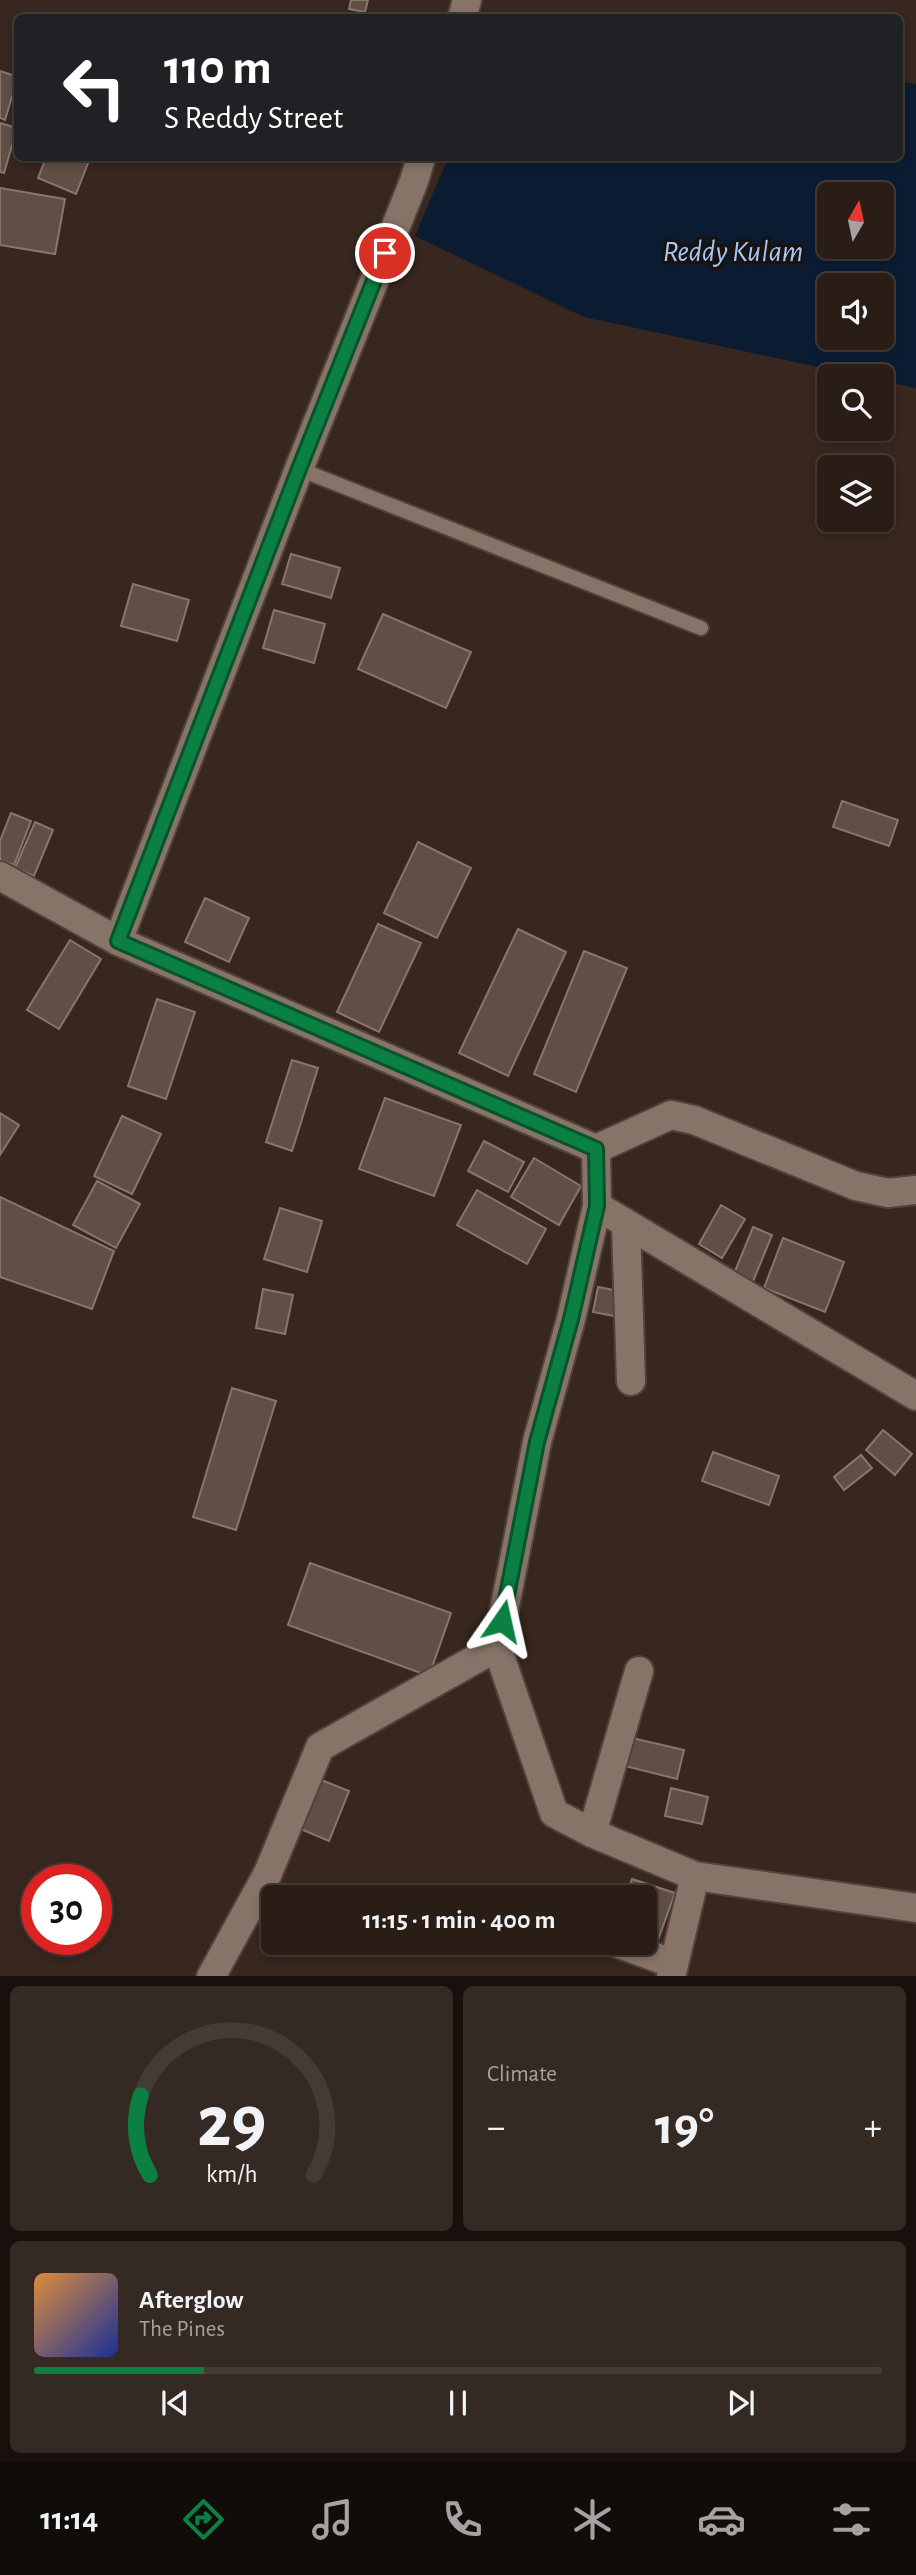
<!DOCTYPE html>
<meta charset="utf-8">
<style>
:root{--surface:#291d16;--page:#352a23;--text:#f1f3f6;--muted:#a5a2a1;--line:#453b35;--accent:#0b8043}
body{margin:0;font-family:"Alegreya Sans",sans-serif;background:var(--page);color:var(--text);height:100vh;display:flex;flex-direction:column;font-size:26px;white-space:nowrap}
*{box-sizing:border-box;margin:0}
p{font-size:23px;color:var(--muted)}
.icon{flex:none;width:38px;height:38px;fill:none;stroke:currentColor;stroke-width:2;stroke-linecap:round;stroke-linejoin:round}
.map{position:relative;height:1976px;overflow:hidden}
.side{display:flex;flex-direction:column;gap:10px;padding:10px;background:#17100c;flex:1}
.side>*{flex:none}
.guide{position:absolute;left:14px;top:14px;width:889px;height:147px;border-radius:10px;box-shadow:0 4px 10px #0003,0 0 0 2px var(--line);background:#202124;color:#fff;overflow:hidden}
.needle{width:46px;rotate:9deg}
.tools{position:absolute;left:817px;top:182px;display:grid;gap:14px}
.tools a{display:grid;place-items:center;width:77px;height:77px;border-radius:10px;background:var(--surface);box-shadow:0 4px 10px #0003,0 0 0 2px var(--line);font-size:35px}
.speed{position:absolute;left:21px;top:1864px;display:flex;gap:14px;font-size:35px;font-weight:700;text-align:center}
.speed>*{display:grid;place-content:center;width:91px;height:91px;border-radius:50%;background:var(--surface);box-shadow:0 4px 10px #0003,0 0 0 2px var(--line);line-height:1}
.speed .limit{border:10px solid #d22;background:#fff;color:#111}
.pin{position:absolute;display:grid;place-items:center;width:60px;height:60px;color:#fff;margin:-30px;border:4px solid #fff;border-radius:50%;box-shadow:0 2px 7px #0007}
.me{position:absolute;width:77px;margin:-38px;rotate:11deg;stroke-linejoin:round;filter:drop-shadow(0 0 5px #0008)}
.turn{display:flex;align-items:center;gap:24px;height:147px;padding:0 35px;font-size:32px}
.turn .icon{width:91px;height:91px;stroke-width:2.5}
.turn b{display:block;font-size:49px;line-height:60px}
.big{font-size:52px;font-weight:700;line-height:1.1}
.side .tile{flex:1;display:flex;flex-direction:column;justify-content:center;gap:10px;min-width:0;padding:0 24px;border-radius:10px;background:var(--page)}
.side .dial{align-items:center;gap:0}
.dial svg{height:182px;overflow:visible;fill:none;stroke:var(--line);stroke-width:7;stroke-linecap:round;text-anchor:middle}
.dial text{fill:var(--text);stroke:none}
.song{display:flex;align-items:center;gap:21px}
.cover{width:84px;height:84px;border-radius:10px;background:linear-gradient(135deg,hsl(30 70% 55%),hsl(230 70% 35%))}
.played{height:7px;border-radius:4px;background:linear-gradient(90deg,var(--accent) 20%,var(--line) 20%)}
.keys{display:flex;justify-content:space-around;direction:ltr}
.heat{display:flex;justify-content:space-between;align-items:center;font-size:38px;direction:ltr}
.side .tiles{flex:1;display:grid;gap:10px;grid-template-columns:1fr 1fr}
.tile:last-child{grid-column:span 2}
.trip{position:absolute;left:261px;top:1885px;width:396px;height:70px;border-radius:10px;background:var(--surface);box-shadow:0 4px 10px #0003,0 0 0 2px var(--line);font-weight:700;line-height:70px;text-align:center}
.tab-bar{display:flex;height:112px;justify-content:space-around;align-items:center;background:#100c09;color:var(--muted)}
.tab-bar .icon{width:49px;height:49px}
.tab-bar .on{color:var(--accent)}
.tab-bar b{font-size:32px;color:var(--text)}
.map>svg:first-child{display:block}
</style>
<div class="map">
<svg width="916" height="1977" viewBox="0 0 916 1977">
<rect width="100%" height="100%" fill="#37271e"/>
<path fill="#0b1c32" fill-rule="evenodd" d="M900,82L916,84V388L882,381V376H860L584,317L415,236L448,158H900ZM830,194H882V247H830ZM830,285H882V338H830Z"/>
<g fill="#614f45" stroke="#89756b" stroke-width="2">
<path d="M351,0H368L365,12L349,9Z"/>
<path d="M0,71L18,77L5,120L0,118Z"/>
<path d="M0,123L17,128L4,173L0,172Z"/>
<path d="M46,158H90L76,194L38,178Z"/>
<path d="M0,188L65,199L55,254L0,245Z"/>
<path d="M291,554L340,568L331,598L282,584Z"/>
<path d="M133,584L189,600L177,641L121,626Z"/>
<path d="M274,610L325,624L314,663L263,648Z"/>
<path d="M383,614L471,652L446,708L358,669Z"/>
<path d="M842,801L898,820L889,846L833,827Z"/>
<path d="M11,813L31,821L14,865L0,860V841Z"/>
<path d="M35,822L53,830L34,876L15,868Z"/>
<path d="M418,842L471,868L437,938L384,913Z"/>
<path d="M205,898L249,918L229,962L185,942Z"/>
<path d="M378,924L421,943L379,1032L337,1012Z"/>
<path d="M518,929L566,952L508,1076L459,1053Z"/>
<path d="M70,940L101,959L59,1029L27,1010Z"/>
<path d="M584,951L627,968L576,1092L534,1074Z"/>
<path d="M157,999L195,1012L166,1099L128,1086Z"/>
<path d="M292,1060L318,1068L292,1151L266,1142Z"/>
<path d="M385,1098L461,1125L434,1196L359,1169Z"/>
<path d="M0,1113L19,1125L0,1155Z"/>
<path d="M122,1116L161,1134L132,1194L94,1176Z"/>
<path d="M484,1141L524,1162L508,1192L468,1171Z"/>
<path d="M534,1158L581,1186L559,1225L511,1197Z"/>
<path d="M97,1181L140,1204L116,1248L73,1225Z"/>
<path d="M477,1190L546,1229L527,1264L457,1225Z"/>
<path d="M0,1197L114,1251L92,1309L0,1277Z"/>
<path d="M721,1205L745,1219L722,1258L699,1244Z"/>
<path d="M280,1208L322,1221L307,1272L264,1259Z"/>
<path d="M753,1227L772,1235L752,1284L733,1276Z"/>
<path d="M783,1238L844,1262L825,1312L764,1288Z"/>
<path d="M598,1287L624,1292L619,1317L593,1312Z"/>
<path d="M263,1289L293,1295L285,1334L256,1328Z"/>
<path d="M232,1388L276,1401L236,1530L193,1517Z"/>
<path d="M883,1430L912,1454L895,1475L866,1450Z"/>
<path d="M713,1452L779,1476L769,1505L702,1481Z"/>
<path d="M861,1455L872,1468L844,1490L834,1477Z"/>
<path d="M310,1563L451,1613L429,1676L288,1625Z"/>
<path d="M632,1738L684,1750L677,1779L625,1766Z"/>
<path d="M319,1779L349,1791L329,1841L298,1828Z"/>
<path d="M671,1788L708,1797L702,1824L665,1816Z"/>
<path d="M632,1879L675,1893L658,1940L644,1935V1897H626Z"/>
</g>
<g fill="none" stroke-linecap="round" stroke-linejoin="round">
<g stroke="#51433b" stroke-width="18">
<path id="service" d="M299,469L701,628"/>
</g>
<g stroke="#51433b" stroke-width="32">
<g id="minor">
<path d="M462,18L467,0"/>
<path d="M0,876L118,941L596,1149"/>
<path d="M118,941L299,469L414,181L421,158"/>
<path d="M596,1149L597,1206L571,1319L537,1442L497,1647L554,1813L592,1833L695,1876L916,1908"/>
<path d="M596,1149L671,1115L694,1120L856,1186L888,1193L916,1190"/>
<path d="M597,1206L916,1396"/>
<path d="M626,1225L631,1381"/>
<path d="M592,1833L639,1671"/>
<path d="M614,1942L674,1964"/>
<path d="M211,1977L268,1873L320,1747L497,1647"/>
<path d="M671,1977L695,1876"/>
</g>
</g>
<use href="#service" stroke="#877368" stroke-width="14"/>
<use href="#minor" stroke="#877368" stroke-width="28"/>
</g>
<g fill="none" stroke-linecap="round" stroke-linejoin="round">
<g stroke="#07532c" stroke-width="18">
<path id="route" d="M385,253L299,469L118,941L596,1149L597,1206L571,1319L537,1442L502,1621"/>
</g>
<use href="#route" stroke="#0b8043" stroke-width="12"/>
</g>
<g text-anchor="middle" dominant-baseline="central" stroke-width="7" stroke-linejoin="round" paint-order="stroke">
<g font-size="30" font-style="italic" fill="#a4c8f8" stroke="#19120e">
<text x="733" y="252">Reddy Kulam</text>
</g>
</g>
</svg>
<div class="tools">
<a><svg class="needle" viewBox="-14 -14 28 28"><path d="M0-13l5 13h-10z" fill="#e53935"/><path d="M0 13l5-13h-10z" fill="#a5a2a1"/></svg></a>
<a><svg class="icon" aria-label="sound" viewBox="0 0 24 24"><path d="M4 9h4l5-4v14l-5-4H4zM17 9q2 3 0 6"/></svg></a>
<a><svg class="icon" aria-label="search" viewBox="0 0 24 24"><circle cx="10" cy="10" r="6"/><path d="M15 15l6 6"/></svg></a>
<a><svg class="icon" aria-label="layers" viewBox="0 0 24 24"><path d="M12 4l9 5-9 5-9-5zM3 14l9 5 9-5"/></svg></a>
</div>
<div class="speed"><div class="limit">30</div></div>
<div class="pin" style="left:385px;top:253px;background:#d93025"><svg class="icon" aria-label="arrive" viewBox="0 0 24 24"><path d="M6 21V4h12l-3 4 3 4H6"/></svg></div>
<svg class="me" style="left:502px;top:1621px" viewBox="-20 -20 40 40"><path d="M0-17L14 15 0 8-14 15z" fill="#0b8043" stroke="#fff" stroke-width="4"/></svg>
<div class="trip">11:15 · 1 min · 400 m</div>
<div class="guide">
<div class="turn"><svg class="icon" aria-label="left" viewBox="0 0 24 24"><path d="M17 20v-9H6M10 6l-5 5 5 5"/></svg><div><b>110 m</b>S Reddy Street</div></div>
</div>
</div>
<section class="side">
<div class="tiles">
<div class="tile dial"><svg viewBox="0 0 100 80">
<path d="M14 69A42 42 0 1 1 86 69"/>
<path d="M14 69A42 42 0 0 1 10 34" stroke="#0b8043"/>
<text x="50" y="56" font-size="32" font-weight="700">29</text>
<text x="50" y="72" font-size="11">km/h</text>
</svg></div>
<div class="tile"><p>Climate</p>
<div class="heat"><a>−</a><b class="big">19°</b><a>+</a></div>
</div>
<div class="tile">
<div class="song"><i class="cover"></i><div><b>Afterglow</b><p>The Pines</p></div></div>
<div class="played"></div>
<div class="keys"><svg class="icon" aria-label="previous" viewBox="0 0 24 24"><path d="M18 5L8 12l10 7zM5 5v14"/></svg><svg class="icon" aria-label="pause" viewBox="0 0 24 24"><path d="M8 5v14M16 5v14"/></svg><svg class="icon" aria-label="next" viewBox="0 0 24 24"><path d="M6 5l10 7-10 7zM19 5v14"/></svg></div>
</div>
</div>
</section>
<nav class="tab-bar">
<b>11:14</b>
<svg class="icon on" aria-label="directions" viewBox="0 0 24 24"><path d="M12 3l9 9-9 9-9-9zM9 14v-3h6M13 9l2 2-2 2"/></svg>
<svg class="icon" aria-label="music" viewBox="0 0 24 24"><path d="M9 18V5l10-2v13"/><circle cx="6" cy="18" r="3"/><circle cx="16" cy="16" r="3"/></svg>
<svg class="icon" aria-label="phone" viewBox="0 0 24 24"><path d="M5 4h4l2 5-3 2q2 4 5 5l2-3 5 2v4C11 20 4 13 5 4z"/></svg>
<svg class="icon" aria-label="climate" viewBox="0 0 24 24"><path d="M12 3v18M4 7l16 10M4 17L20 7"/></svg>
<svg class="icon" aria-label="car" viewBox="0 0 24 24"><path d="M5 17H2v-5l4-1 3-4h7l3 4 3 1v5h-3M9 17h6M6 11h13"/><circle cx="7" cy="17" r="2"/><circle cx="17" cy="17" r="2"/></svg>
<svg class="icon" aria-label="filters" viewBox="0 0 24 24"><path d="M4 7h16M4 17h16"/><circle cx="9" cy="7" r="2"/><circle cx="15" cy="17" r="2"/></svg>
</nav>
